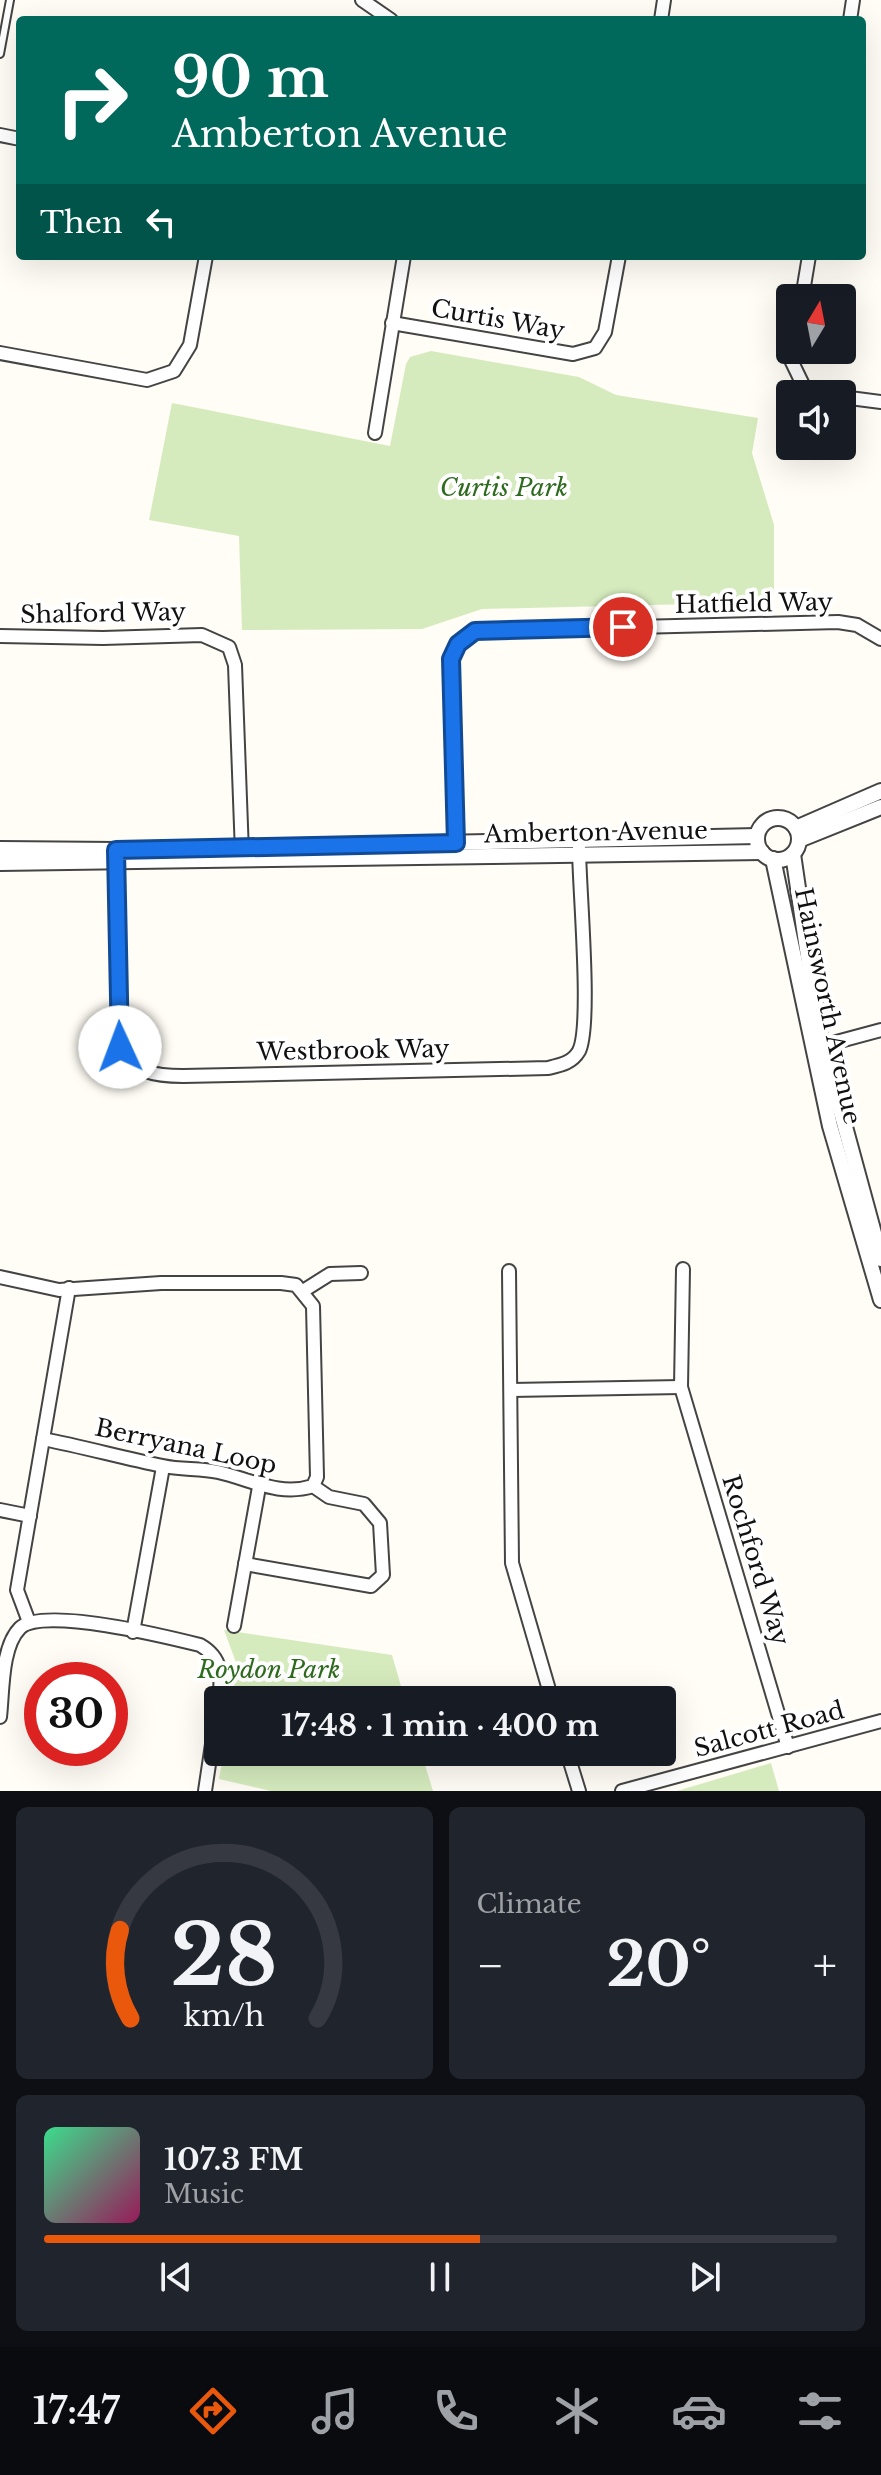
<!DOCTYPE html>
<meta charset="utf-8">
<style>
:root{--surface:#171b24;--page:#20242c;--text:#f1f3f6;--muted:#9ea1a6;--line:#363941;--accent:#ea580c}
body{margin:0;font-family:"Libre Baskerville",serif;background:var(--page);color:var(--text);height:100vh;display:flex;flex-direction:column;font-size:30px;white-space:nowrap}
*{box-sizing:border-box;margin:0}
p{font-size:26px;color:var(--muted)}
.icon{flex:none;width:44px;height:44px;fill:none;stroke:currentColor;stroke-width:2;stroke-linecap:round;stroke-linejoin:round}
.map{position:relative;height:1791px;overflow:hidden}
.details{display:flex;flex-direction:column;gap:16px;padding:16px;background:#0d0f14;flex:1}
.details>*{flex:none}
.banner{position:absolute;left:16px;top:16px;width:850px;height:244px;border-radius:8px;box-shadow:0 8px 32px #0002;background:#00695c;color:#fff;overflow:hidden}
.needle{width:52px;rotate:10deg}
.fabs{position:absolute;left:776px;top:284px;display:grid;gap:16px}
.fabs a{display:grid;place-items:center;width:80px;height:80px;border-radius:8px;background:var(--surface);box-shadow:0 8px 32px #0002;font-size:40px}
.speed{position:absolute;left:24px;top:1662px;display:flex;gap:16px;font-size:40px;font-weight:700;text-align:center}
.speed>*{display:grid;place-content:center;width:104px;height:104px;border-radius:50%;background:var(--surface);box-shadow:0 8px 32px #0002;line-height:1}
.speed .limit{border:12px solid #d22;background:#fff;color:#111}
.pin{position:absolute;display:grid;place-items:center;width:68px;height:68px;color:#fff;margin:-34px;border:4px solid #fff;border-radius:50%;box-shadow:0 2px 8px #0007}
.me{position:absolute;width:88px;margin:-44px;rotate:358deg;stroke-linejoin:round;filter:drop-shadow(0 0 6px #0008)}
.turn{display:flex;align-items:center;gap:28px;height:168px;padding:0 24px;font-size:36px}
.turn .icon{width:104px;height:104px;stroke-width:2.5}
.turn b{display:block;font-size:56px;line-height:68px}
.then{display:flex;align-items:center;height:76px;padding:0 24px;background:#0003;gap:16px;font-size:30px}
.big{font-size:60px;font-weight:700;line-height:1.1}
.details .tile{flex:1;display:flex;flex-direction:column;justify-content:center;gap:12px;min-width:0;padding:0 28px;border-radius:12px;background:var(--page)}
.details .dial{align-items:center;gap:0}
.dial svg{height:208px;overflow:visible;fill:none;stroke:var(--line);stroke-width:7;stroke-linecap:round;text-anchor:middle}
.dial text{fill:var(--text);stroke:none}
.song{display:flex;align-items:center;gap:24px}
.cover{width:96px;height:96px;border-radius:12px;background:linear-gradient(135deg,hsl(150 70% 55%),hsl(330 70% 35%))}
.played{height:8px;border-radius:4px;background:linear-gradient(90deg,var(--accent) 55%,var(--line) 55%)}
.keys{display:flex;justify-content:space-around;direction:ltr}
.heat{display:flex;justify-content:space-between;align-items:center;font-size:44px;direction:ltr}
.details .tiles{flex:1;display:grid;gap:16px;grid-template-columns:1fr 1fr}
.tile:last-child{grid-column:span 2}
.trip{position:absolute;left:204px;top:1686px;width:472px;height:80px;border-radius:8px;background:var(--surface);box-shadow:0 8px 32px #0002;font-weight:700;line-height:80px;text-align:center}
.tabs{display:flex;height:128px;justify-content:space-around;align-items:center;background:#090b0e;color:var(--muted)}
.tabs .icon{width:56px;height:56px}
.tabs .on{color:var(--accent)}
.tabs b{font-size:36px;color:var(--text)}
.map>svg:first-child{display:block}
</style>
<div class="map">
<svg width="881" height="1791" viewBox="0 0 881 1791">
<rect width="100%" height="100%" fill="#fffdf5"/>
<g fill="#d5ebbd">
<path d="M431,351L579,377L616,395L758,418L752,453L774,525V602L482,609L422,629L242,630L239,536L149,520L172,403L390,446L406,364L410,357Z"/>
<path d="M224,1630L392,1655L405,1700H232L237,1665Z"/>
<path d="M224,1752H421L433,1791H271L219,1779Z"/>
<path d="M771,1763L779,1791H677Z"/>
</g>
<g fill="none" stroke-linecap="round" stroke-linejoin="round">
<g stroke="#444" stroke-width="10">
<path id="service" d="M0,54L10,0"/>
</g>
<g stroke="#444" stroke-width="16">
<g id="minor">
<path d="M362,0L391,20"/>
<path d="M661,20L664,0"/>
<path d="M850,20L853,0"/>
<path d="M0,135L20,139"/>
<path d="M802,298L809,256"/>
<path d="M392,323L573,354L595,348L605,332L619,256"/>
<path d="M793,350L791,360L805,389L828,394"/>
<path d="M0,353L147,380L174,371L190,345L206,256"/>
<path d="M842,397L881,402"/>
<path d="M375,433L404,256"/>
<path d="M0,636L103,638L202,635L229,647L235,665L242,853"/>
<path d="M456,851L451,659L458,644L475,631L838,622L857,625L881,639"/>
<path d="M116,855L120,1047C134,1073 155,1076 183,1076L548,1068C561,1065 572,1063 579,1051C592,1025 579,886 579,848"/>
<path d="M814,1048L881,1030"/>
<path d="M683,1269L681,1387L788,1747"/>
<path d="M509,1271L512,1563L552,1700"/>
<path d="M0,1277L59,1290L161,1283H281L296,1285L313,1306L317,1477L313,1486C279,1497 250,1479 218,1472C200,1468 181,1470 163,1466C123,1458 84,1447 43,1439"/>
<path d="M303,1291L330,1274L361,1273"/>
<path d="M511,1390L681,1387"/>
<path d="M0,1510L30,1516"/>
<path d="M245,1564L371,1586L383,1575L380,1523L364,1504L329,1497L313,1486"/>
<path d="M29,1622L17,1590L69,1288"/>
<path d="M234,1626L259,1487"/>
<path d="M133,1632L163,1467"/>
<path d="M0,1717C3,1692 1,1647 20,1628C42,1606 168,1637 200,1645C223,1658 222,1677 219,1700"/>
<path d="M567,1752L579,1791"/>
<path d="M205,1791L218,1704"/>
<path d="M622,1791L881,1721"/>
</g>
</g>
<g stroke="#444" stroke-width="18">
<g id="tertiary">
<circle cx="778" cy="839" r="21"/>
<path d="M796,828L881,791"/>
<path d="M799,840L881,807"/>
<path d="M0,849L116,850L757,836"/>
<path d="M793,854L819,1031L881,1259"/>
<path d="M773,859L830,1126L881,1300"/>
<path d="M0,863L762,852"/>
</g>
</g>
<use href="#service" stroke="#fff" stroke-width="6"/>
<use href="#minor" stroke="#fff" stroke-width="12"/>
<use href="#tertiary" stroke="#fff" stroke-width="14"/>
</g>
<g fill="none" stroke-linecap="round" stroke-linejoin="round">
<g stroke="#114b97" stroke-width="20">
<path id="route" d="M120,1047L116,850L456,843L451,659L458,644L475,631L623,627"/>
</g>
<use href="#route" stroke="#1a73e8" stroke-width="14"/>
</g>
<g text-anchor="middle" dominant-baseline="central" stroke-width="8" stroke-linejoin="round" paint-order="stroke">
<g font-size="24" fill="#111" stroke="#fff">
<text transform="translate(498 319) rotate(10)">Curtis Way</text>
<text transform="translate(754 603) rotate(-1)">Hatfield Way</text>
<text transform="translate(103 613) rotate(-1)">Shalford Way</text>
<text transform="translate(596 832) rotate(-1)">Amberton Avenue</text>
<text transform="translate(828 1006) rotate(78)">Hainsworth Avenue</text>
<text transform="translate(353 1050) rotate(-1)">Westbrook Way</text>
<text transform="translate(186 1446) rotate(12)">Berryana Loop</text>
<text transform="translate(756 1560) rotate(73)">Rochford Way</text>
<text transform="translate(769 1729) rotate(-15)">Salcott Road</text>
</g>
<g font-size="24" font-style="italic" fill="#2f6b1f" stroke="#fff">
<text x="504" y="487">Curtis Park</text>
<text x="269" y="1669">Roydon Park</text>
</g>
</g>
</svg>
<div class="fabs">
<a><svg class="needle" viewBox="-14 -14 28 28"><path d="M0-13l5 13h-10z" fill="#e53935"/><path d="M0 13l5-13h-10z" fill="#9ea1a6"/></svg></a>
<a><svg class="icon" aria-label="sound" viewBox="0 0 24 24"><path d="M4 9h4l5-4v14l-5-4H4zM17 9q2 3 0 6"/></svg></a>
</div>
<div class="speed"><div class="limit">30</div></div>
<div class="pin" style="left:623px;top:627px;background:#d93025"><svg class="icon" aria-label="arrive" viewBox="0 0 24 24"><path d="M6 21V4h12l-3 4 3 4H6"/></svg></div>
<svg class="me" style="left:120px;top:1047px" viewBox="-20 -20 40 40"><circle r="19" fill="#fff"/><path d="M0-13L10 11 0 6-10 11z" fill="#1a73e8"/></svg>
<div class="trip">17:48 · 1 min · 400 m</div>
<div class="banner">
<div class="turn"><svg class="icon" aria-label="right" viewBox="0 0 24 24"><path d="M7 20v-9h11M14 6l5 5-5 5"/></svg><div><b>90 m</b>Amberton Avenue</div></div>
<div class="then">Then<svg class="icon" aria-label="left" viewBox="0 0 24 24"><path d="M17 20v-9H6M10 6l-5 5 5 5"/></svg></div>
</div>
</div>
<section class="details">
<div class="tiles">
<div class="tile dial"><svg viewBox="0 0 100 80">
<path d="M14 69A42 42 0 1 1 86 69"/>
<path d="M14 69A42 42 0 0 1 10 35" stroke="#ea580c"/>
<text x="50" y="56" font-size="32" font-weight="700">28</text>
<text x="50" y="72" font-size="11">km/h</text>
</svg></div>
<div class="tile"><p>Climate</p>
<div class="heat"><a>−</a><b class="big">20°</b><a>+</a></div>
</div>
<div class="tile">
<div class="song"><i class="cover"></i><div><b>107.3 FM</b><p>Music</p></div></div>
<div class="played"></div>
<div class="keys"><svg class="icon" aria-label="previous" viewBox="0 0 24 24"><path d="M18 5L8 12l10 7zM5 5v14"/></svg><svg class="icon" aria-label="pause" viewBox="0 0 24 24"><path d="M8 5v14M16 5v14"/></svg><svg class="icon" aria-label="next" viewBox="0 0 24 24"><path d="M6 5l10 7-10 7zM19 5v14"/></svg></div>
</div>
</div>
</section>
<nav class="tabs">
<b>17:47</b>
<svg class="icon on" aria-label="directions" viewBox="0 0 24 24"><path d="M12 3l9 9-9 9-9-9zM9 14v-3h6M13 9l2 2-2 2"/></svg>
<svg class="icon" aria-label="music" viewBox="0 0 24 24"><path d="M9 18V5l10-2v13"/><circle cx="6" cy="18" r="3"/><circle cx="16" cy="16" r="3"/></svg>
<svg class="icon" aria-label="phone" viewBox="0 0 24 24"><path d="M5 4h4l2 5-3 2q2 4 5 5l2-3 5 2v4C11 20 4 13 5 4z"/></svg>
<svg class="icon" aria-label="climate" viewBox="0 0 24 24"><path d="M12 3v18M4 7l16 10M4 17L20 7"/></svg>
<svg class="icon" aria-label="car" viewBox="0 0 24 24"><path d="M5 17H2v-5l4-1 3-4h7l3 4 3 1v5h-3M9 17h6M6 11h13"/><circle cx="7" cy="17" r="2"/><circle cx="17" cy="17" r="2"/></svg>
<svg class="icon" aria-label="filters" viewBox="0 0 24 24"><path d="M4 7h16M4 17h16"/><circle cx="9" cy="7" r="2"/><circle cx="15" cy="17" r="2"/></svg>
</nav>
